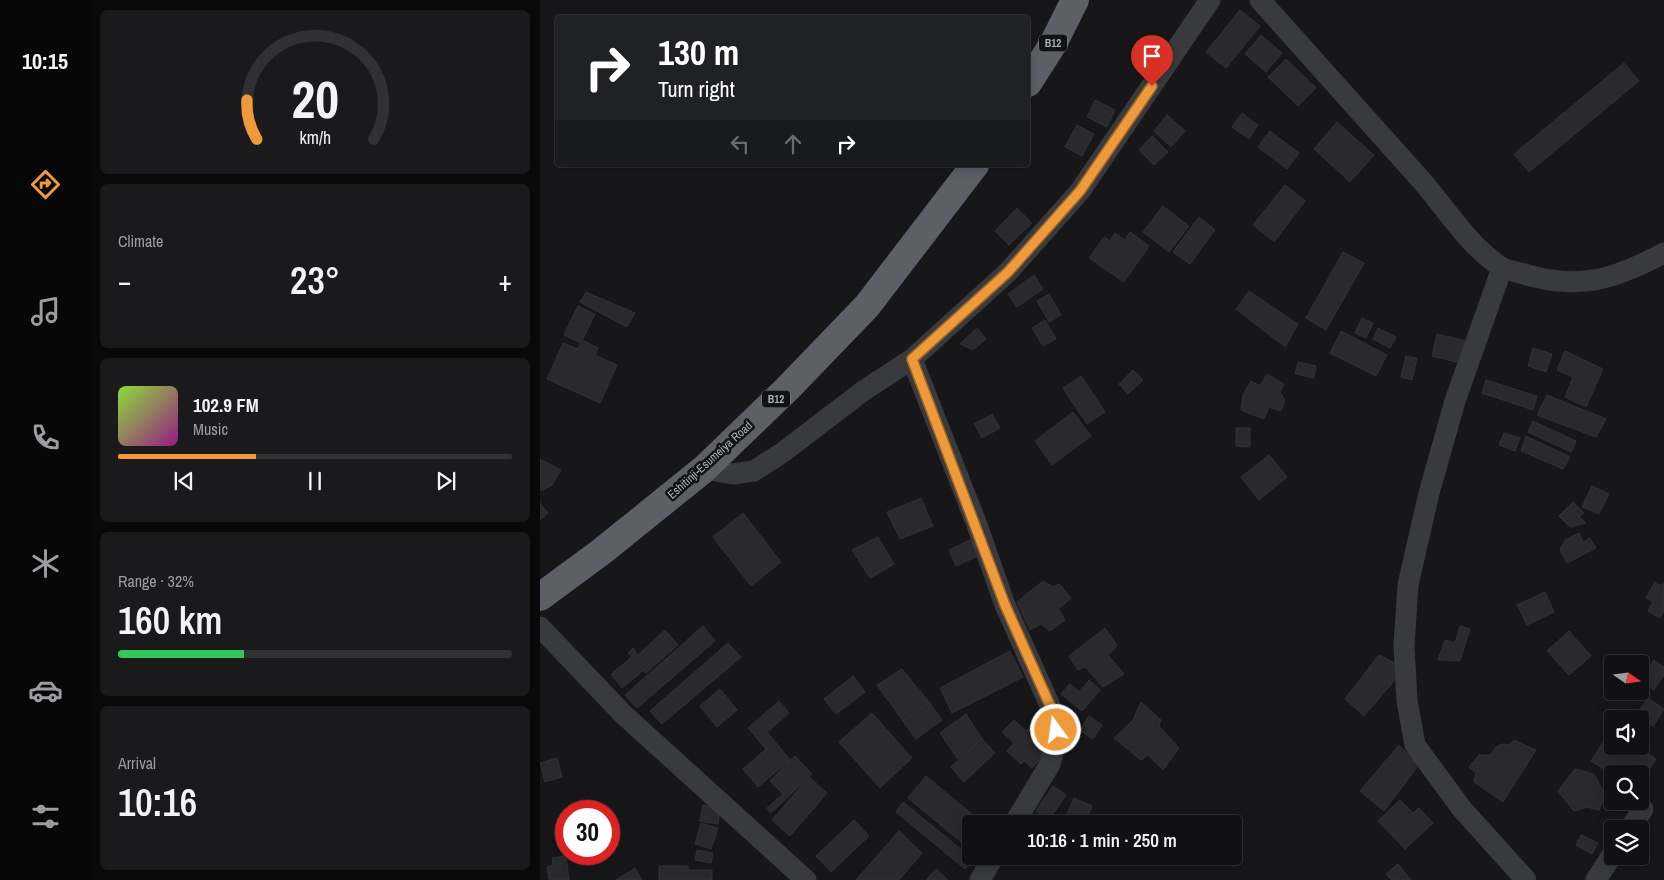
<!DOCTYPE html>
<meta charset="utf-8">
<style>
:root{--surface:#111113;--page:#1a1a1c;--text:#f1f3f6;--muted:#9c9da0;--line:#303133;--accent:#ee9a3a}
body{margin:0;font-family:"Archivo Narrow",sans-serif;background:var(--page);color:var(--text);height:100vh;display:flex;flex-direction:column;font-size:19px;white-space:nowrap}
*{box-sizing:border-box;margin:0}
p{font-size:16px;color:var(--muted)}
.icon{flex:none;width:28px;height:28px;fill:none;stroke:currentColor;stroke-width:2;stroke-linecap:round;stroke-linejoin:round}
.map{position:relative;flex:1;overflow:hidden}
.details{display:flex;flex-direction:column;gap:10px;padding:10px;background:#09090a;width:450px}
.details>*{flex:none}
.banner{position:absolute;left:15px;top:15px;width:475px;height:152px;border-radius:5px;box-shadow:0 2px 12px #0003,0 0 0 1px var(--line);background:#202124;color:#fff;overflow:hidden}
.needle{width:32px;rotate:104deg}
.tools{position:absolute;left:1064px;top:655px;display:grid;gap:10px}
.tools a{display:grid;place-items:center;width:45px;height:45px;border-radius:5px;background:var(--surface);box-shadow:0 2px 12px #0003,0 0 0 1px var(--line);font-size:25px}
.speed{position:absolute;left:15px;top:800px;display:flex;gap:10px;font-size:25px;font-weight:700;text-align:center}
.speed>*{display:grid;place-content:center;width:65px;height:65px;border-radius:50%;background:var(--surface);box-shadow:0 2px 12px #0003,0 0 0 1px var(--line);line-height:1}
.speed .limit{border:8px solid #d22;background:#fff;color:#111}
.pin{position:absolute;display:grid;place-items:center;width:42px;height:42px;color:#fff;margin:-51px -21px;border-radius:50% 50% 50% 0;rotate:-45deg;box-shadow:0 0 5px #0007}
.pin .icon{rotate:45deg}
.me{position:absolute;width:55px;margin:-28px;rotate:346deg;stroke-linejoin:round;filter:drop-shadow(0 0 4px #0008)}
.turn{display:flex;align-items:center;gap:18px;height:105px;padding:0 20px;font-size:22px}
.turn .icon{width:65px;height:65px;stroke-width:2.5}
.turn b{display:block;font-size:35px;line-height:42px}
.lanes{display:flex;align-items:center;height:48px;padding:0 20px;background:#0003;justify-content:center;gap:25px;direction:ltr}
.lanes .off{opacity:.35}
.big{font-size:38px;font-weight:600;line-height:1.1}
.details .widget{flex:1;display:flex;flex-direction:column;justify-content:center;gap:8px;min-width:0;padding:0 18px;border-radius:8px;background:var(--page)}
.details .dial{align-items:center;gap:0}
.dial svg{height:130px;overflow:visible;fill:none;stroke:var(--line);stroke-width:7;stroke-linecap:round;text-anchor:middle}
.dial text{fill:var(--text);stroke:none}
.song{display:flex;align-items:center;gap:15px}
.cover{width:60px;height:60px;border-radius:8px;background:linear-gradient(135deg,hsl(90 70% 55%),hsl(310 70% 35%))}
.played{height:5px;border-radius:2px;background:linear-gradient(90deg,var(--accent) 35%,var(--line) 35%)}
.keys{display:flex;justify-content:space-around;direction:ltr}
.heat{display:flex;justify-content:space-between;align-items:center;font-size:28px;direction:ltr}
.charge{height:8px;border-radius:4px;background:linear-gradient(90deg,#34c759 32%,var(--line) 0)}
.trip{position:absolute;left:422px;top:815px;width:280px;height:50px;border-radius:5px;background:var(--surface);box-shadow:0 2px 12px #0003,0 0 0 1px var(--line);font-weight:600;line-height:50px;text-align:center}
main{display:flex;flex:1;min-height:0}
.tab-bar{display:flex;flex-direction:column;width:90px;justify-content:space-around;align-items:center;background:#070708;color:var(--muted)}
.tab-bar .icon{width:35px;height:35px}
.tab-bar .selected{color:var(--accent)}
.tab-bar b{font-size:22px;color:var(--text)}
.map>svg:first-child{display:block}
</style>
<main>
<nav class="tab-bar">
<b>10:15</b>
<svg class="icon selected" aria-label="directions" viewBox="0 0 24 24"><path d="M12 3l9 9-9 9-9-9zM9 14v-3h6M13 9l2 2-2 2"/></svg>
<svg class="icon" aria-label="music" viewBox="0 0 24 24"><path d="M9 18V5l10-2v13"/><circle cx="6" cy="18" r="3"/><circle cx="16" cy="16" r="3"/></svg>
<svg class="icon" aria-label="phone" viewBox="0 0 24 24"><path d="M5 4h4l2 5-3 2q2 4 5 5l2-3 5 2v4C11 20 4 13 5 4z"/></svg>
<svg class="icon" aria-label="climate" viewBox="0 0 24 24"><path d="M12 3v18M4 7l16 10M4 17L20 7"/></svg>
<svg class="icon" aria-label="car" viewBox="0 0 24 24"><path d="M5 17H2v-5l4-1 3-4h7l3 4 3 1v5h-3M9 17h6M6 11h13"/><circle cx="7" cy="17" r="2"/><circle cx="17" cy="17" r="2"/></svg>
<svg class="icon" aria-label="filters" viewBox="0 0 24 24"><path d="M4 7h16M4 17h16"/><circle cx="9" cy="7" r="2"/><circle cx="15" cy="17" r="2"/></svg>
</nav>
<section class="details">
<div class="widget dial"><svg viewBox="0 0 100 80">
<path d="M14 69A42 42 0 1 1 86 69"/>
<path d="M14 69A42 42 0 0 1 8 45" stroke="#ee9a3a"/>
<text x="50" y="56" font-size="32" font-weight="700">20</text>
<text x="50" y="72" font-size="11">km/h</text>
</svg></div>
<div class="widget"><p>Climate</p>
<div class="heat"><a>−</a><b class="big">23°</b><a>+</a></div>
</div>
<div class="widget">
<div class="song"><i class="cover"></i><div><b>102.9 FM</b><p>Music</p></div></div>
<div class="played"></div>
<div class="keys"><svg class="icon" aria-label="previous" viewBox="0 0 24 24"><path d="M18 5L8 12l10 7zM5 5v14"/></svg><svg class="icon" aria-label="pause" viewBox="0 0 24 24"><path d="M8 5v14M16 5v14"/></svg><svg class="icon" aria-label="next" viewBox="0 0 24 24"><path d="M6 5l10 7-10 7zM19 5v14"/></svg></div>
</div>
<div class="widget"><p>Range · 32%</p><b class="big">160 km</b><div class="charge"></div></div>
<div class="widget"><p>Arrival</p><b class="big">10:16</b></div>
</section>
<div class="map">
<svg width="1124" height="880" viewBox="0 0 1124 880">
<rect width="100%" height="100%" fill="#171719"/>
<g fill="#2a2a2d" stroke="#313235">
<path d="M700,10L720,26L686,68L666,52Z"/>
<path d="M721,35L742,53L726,72L705,54Z"/>
<path d="M746,59L776,88L758,106L728,77Z"/>
<path d="M1084,63L1099,81L989,172L974,154Z"/>
<path d="M555,100L575,110L567,127L547,117Z"/>
<path d="M702,113L718,125L709,139L692,127Z"/>
<path d="M627,115L645,131L631,147L614,131Z"/>
<path d="M797,122L834,155L810,182L774,149Z"/>
<path d="M537,125L554,134L542,156L525,147Z"/>
<path d="M730,131L759,153L747,169L718,147Z"/>
<path d="M612,136L628,152L614,165L599,150Z"/>
<path d="M745,185L765,201L734,242L713,225Z"/>
<path d="M623,206L649,226L629,252L603,232Z"/>
<path d="M477,208L492,223L469,245L455,231Z"/>
<path d="M659,217L675,230L650,264L633,252Z"/>
<path d="M590,232L609,246L584,282L549,258L564,237L570,241L575,233L585,240Z"/>
<path d="M803,252L824,263L786,330L766,318Z"/>
<path d="M494,275L503,289L477,307L468,294Z"/>
<path d="M709,291L758,324L745,347L696,309Z"/>
<path d="M46,292L95,313L87,327L40,302Z"/>
<path d="M509,294L521,315L509,322L497,301Z"/>
<path d="M38,306L55,314L41,343L24,335Z"/>
<path d="M822,318L833,323L826,338L815,333Z"/>
<path d="M505,320L516,339L503,346L492,328Z"/>
<path d="M437,328L446,339L433,350L420,344Z"/>
<path d="M838,328L856,337L850,348L833,339Z"/>
<path d="M801,331L847,355L836,376L790,353Z"/>
<path d="M897,334L930,342L924,364L892,356Z"/>
<path d="M42,340L58,348L55,355L77,365L60,403L7,379L23,343L38,349Z"/>
<path d="M993,348L1012,354L1006,372L988,366Z"/>
<path d="M1025,351L1063,369L1046,407L1025,397L1033,377L1017,370Z"/>
<path d="M866,356L877,358L872,380L861,377Z"/>
<path d="M758,362L776,366L774,378L755,374Z"/>
<path d="M593,370L603,380L588,394L579,384Z"/>
<path d="M727,374L744,384L740,392L745,400L741,411L729,407L724,419L701,410L703,395L711,381L720,386Z"/>
<path d="M541,376L565,412L547,424L523,388Z"/>
<path d="M946,380L997,396L993,410L942,393Z"/>
<path d="M1007,395L1066,419L1056,437L997,415Z"/>
<path d="M533,412L551,436L512,465L495,441Z"/>
<path d="M452,414L460,428L442,438L434,424Z"/>
<path d="M993,421L1036,441L1031,452L988,432Z"/>
<path d="M696,428H710V447L696,446Z"/>
<path d="M964,433L980,438L975,451L959,445Z"/>
<path d="M986,436L1030,457L1023,469L981,451Z"/>
<path d="M729,455L747,477L719,500L701,477Z"/>
<path d="M0,459L21,470L12,485L1,491Z"/>
<path d="M1052,486L1069,494L1059,514L1042,507Z"/>
<path d="M381,498L393,526L360,539L347,512Z"/>
<path d="M1033,502L1044,513L1039,516L1046,523L1030,527L1019,516Z"/>
<path d="M0,503L8,513L0,520Z"/>
<path d="M203,513L241,562L211,586L173,537Z"/>
<path d="M1039,533L1043,542L1050,538L1056,548L1027,563L1020,550L1025,540Z"/>
<path d="M338,537L354,564L330,578L312,550Z"/>
<path d="M432,539L440,555L416,566L409,550Z"/>
<path d="M503,581L513,587L519,584L531,598L518,609L525,620L510,631L501,624L490,630L477,602Z"/>
<path d="M1115,582L1122,586L1124,582V611L1120,618L1108,611L1113,602L1106,598Z"/>
<path d="M1005,592L1014,612L987,625L977,605Z"/>
<path d="M163,626L175,641L97,708L85,695Z"/>
<path d="M920,626L930,629L920,661L898,660L905,640L915,643Z"/>
<path d="M565,628L577,646L568,655L584,674L563,687L545,667L538,670L529,656Z"/>
<path d="M125,630L138,645L106,673L88,653L93,648L98,655Z"/>
<path d="M1029,631L1051,656L1029,675L1007,651Z"/>
<path d="M188,643L201,657L122,724L110,711Z"/>
<path d="M470,651L483,677L412,713L400,688Z"/>
<path d="M839,655L865,668L824,716L805,699Z"/>
<path d="M92,657L104,670L82,688L71,674Z"/>
<path d="M1114,660L1124,667V675L1114,690L1101,681Z"/>
<path d="M362,669L389,702L363,721L337,685Z"/>
<path d="M313,676L325,692L296,714L284,699Z"/>
<path d="M549,680L560,690L542,711L521,694L530,684L539,692Z"/>
<path d="M180,689L197,710L177,727L160,706Z"/>
<path d="M1108,698L1124,709L1113,726L1096,715Z"/>
<path d="M239,701L249,713L227,732L250,760L218,787L203,769L226,749L208,728Z"/>
<path d="M389,702L402,720L376,739L363,721Z"/>
<path d="M601,702L621,720L619,726L639,748L623,770L608,755L601,760L574,738L593,720Z"/>
<path d="M332,713L372,758L340,788L299,742Z"/>
<path d="M426,714L442,739L418,759L400,733Z"/>
<path d="M549,716L562,725L553,739L540,730Z"/>
<path d="M474,720L486,731L494,722L510,737L502,746L508,751L492,768L484,761L481,764L467,751L474,743L462,732Z"/>
<path d="M1071,730L1072,746H1097L1116,759L1100,784V774L1072,775L1075,769L1069,765L1065,770L1051,761Z"/>
<path d="M442,739L455,753L424,782L411,767Z"/>
<path d="M974,740L996,750L963,802L934,782L936,773L929,767L939,755H951L955,748L962,744L970,745Z"/>
<path d="M859,745L878,766L844,811L820,791Z"/>
<path d="M255,756L272,774L231,813L227,808L243,794L230,781Z"/>
<path d="M17,758L22,777L5,782L0,763Z"/>
<path d="M1035,769L1054,774L1065,795L1059,810L1047,807L1034,811L1018,791Z"/>
<path d="M386,776L444,824H431V850L368,798Z"/>
<path d="M269,777L287,793L250,836L232,820Z"/>
<path d="M513,786L526,795L509,820L496,811Z"/>
<path d="M534,798L552,806L544,824H525L523,823Z"/>
<path d="M860,800L873,813L879,808L893,823L865,849L838,821Z"/>
<path d="M363,802L433,859L425,869L356,812Z"/>
<path d="M163,805L180,809L178,824L160,821Z"/>
<path d="M314,820L329,836L291,872L276,856Z"/>
<path d="M161,823L178,828L171,849L155,844Z"/>
<path d="M359,831L382,853L359,880H316Z"/>
<path d="M1041,835L1058,843L1052,854L1036,845Z"/>
<path d="M157,850L173,853L171,863L155,860Z"/>
<path d="M26,856L29,880L9,879L7,867L13,865L12,858Z"/>
<path d="M858,864L871,880H852L846,874Z"/>
<path d="M119,866H148V870H172V880H119Z"/>
<path d="M95,868L102,880H76Z"/>
<path d="M396,869L408,880H386Z"/>
</g>
<g fill="none" stroke-linecap="round" stroke-linejoin="round">
<g stroke="#383a3e" stroke-width="21">
<path d="M720,0C774,60 828,120 882,181C907,210 929,246 961,267C968,271 979,272 987,275C1042,290 1075,279 1124,253"/>
<path d="M962,268L915,401L889,493L868,585L864,646L867,701L875,745L922,809L986,880"/>
<path d="M372,359L437,525L465,605L516,719V742L510,764L474,824"/>
<path d="M164,469L193,474L214,471L242,453L323,391L372,359L468,272L540,191L670,0"/>
<path d="M0,627L84,715L266,880"/>
<path d="M1090,829L1103,809"/>
<path d="M440,880L454,856"/>
<path d="M1056,880L1072,855"/>
</g>
<g stroke="#5c6066" stroke-width="28">
<path d="M488,83L513,44L535,0"/>
<path d="M0,597L61,552L164,469L247,389L327,306L435,165"/>
</g>
</g>
<g fill="none" stroke-linecap="round" stroke-linejoin="round">
<g stroke="#9b6426" stroke-width="12">
<path id="route" d="M516,730V719L465,605L372,359L468,272L540,191L612,86"/>
</g>
<use href="#route" stroke="#ee9a3a" stroke-width="9"/>
</g>
<g text-anchor="middle" dominant-baseline="central" stroke-width="5" stroke-linejoin="round" paint-order="stroke">
<g fill="#121214" stroke="#7c8188" stroke-width="1">
<rect x="499" y="34.5" width="28" height="17" rx="4"/>
<rect x="222" y="390.5" width="28" height="17" rx="4"/>
</g>
<g font-size="11" font-weight="bold" fill="#a9b0b9">
<text x="513" y="43">B12</text>
<text x="236" y="399">B12</text>
</g>
<g font-size="12" fill="#a9b0b9" stroke="#121214">
<text transform="translate(170 460) rotate(-42)">Eshitinji-Esumeiya Road</text>
</g>
</g>
</svg>
<div class="tools">
<a><svg class="needle" viewBox="-14 -14 28 28"><path d="M0-13l5 13h-10z" fill="#e53935"/><path d="M0 13l5-13h-10z" fill="#9c9da0"/></svg></a>
<a><svg class="icon" aria-label="sound" viewBox="0 0 24 24"><path d="M4 9h4l5-4v14l-5-4H4zM17 9q2 3 0 6"/></svg></a>
<a><svg class="icon" aria-label="search" viewBox="0 0 24 24"><circle cx="10" cy="10" r="6"/><path d="M15 15l6 6"/></svg></a>
<a><svg class="icon" aria-label="layers" viewBox="0 0 24 24"><path d="M12 4l9 5-9 5-9-5zM3 14l9 5 9-5"/></svg></a>
</div>
<div class="speed"><div class="limit">30</div></div>
<div class="pin" style="left:612px;top:86px;background:#d93025"><svg class="icon" aria-label="arrive" viewBox="0 0 24 24"><path d="M6 21V4h12l-3 4 3 4H6"/></svg></div>
<svg class="me" style="left:516px;top:730px" viewBox="-20 -20 40 40"><circle r="17" fill="#ee9a3a" stroke="#fff" stroke-width="3"/><path d="M0-11L8 9 0 5-8 9z" fill="#fff"/></svg>
<div class="trip">10:16 · 1 min · 250 m</div>
<div class="banner">
<div class="turn"><svg class="icon" aria-label="right" viewBox="0 0 24 24"><path d="M7 20v-9h11M14 6l5 5-5 5"/></svg><div><b>130 m</b>Turn right</div></div>
<div class="lanes"><svg class="icon off" aria-label="left" viewBox="0 0 24 24"><path d="M17 20v-9H6M10 6l-5 5 5 5"/></svg><svg class="icon off" aria-label="ahead" viewBox="0 0 24 24"><path d="M12 20V5M6 11l6-6 6 6"/></svg><svg class="icon" aria-label="right" viewBox="0 0 24 24"><path d="M7 20v-9h11M14 6l5 5-5 5"/></svg></div>
</div>
</div>
</main>
